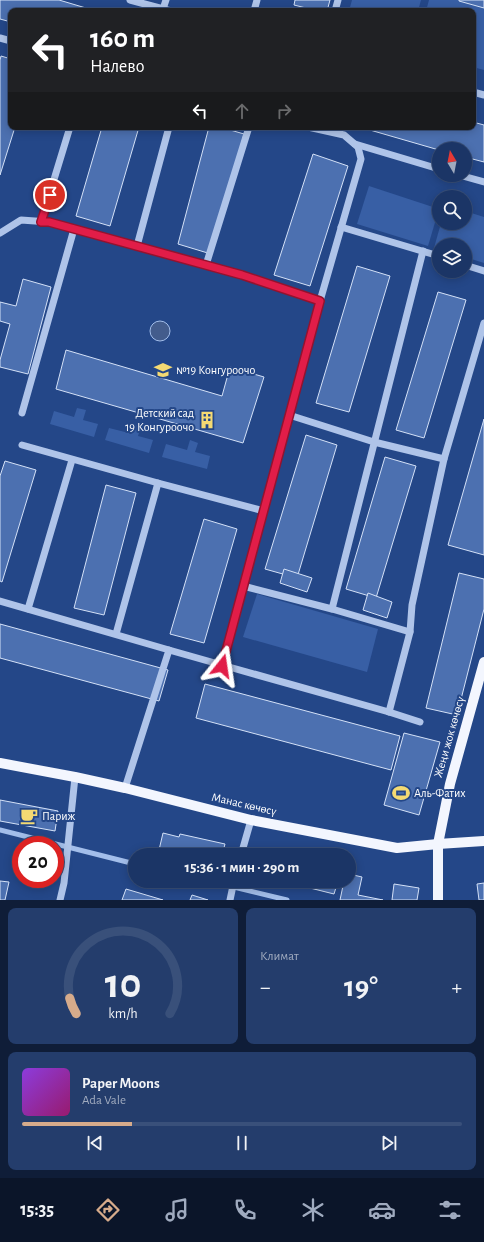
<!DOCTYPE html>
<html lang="ru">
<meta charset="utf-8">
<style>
:root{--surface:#1b3566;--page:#243d6c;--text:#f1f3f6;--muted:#a0abbf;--line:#39507a;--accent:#d6ab8b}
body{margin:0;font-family:"Alegreya Sans",sans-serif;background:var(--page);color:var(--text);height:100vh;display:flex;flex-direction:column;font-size:15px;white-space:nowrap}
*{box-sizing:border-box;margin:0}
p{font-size:13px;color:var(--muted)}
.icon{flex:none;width:22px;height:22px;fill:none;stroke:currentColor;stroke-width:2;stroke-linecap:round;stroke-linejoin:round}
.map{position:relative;height:900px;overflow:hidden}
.details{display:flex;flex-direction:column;gap:8px;padding:8px;background:#0f1d38;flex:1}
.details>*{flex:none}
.guide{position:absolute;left:8px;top:8px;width:468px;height:122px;border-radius:8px;box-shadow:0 2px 10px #0003,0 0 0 1px var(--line);background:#202124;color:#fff;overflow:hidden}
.needle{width:26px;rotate:350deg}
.buttons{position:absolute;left:432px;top:142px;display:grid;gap:8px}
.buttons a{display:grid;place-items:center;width:40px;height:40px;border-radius:50%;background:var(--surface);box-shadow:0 2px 10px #0003,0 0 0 1px var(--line);font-size:20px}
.speed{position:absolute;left:12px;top:836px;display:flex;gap:8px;font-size:20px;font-weight:700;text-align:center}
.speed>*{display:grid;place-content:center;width:52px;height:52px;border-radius:50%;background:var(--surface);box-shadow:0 2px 10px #0003,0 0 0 1px var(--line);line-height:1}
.speed .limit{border:6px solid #d22;background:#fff;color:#111}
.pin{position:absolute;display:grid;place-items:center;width:34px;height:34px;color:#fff;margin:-17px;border:2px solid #fff;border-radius:50%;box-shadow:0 1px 4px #0007}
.me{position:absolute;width:44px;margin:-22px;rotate:15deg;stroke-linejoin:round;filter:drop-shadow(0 0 3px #0008)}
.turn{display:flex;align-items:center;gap:14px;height:84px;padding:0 16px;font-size:18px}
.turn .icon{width:52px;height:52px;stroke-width:2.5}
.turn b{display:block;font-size:28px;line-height:34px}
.lanes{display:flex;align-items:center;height:38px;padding:0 16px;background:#0003;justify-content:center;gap:20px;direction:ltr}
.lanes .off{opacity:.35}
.big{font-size:30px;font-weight:700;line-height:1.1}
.details .tile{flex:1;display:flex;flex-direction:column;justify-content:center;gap:6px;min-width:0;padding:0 14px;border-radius:8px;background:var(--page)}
.details .dial{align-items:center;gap:0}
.dial svg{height:104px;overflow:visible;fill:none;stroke:var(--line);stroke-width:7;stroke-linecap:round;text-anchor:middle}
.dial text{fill:var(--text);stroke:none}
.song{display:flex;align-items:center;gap:12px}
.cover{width:48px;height:48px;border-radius:6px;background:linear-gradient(135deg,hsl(270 70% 55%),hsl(320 70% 35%))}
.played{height:4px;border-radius:2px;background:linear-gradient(90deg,var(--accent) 25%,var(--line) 25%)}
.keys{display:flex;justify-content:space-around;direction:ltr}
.heat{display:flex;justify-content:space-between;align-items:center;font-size:22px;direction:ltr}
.details .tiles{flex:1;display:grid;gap:8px;grid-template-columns:1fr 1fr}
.tile:last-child{grid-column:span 2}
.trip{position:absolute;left:128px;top:848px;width:228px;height:40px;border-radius:20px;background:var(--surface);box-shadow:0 2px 10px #0003,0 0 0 1px var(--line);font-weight:700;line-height:40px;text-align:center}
.dock{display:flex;height:64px;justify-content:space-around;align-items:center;background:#0b1529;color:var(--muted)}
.dock .icon{width:28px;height:28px}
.dock .selected{color:var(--accent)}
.dock b{font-size:18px;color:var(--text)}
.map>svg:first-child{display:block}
</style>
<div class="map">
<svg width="484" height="900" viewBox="0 0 484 900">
<rect width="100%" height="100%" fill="#244788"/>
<g fill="#385fa5">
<path d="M352,0H421L418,11H349Z"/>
<path d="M429,0H484V70L473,67V11H426Z"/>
<path d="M369,186L439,209L428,246L357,224Z"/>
<path d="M465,211L484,217V263L465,257V245H439V250L434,248L441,223H465Z"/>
<path d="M77,408L86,410L83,420L98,424L94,437L50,424L54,411L74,417Z"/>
<path d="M132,424L141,426L138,436L153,440L149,453L105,440L109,428L129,433Z"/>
<path d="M190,440L198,443L195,452L210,456L207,469L162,457L166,444L187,450Z"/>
<path d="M257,594L378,629L367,672L243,637Z"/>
</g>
<circle fill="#435c8c" stroke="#a3beea" cx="160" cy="331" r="10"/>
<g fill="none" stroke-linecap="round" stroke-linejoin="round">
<g stroke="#a3beea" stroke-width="5">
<path d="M0,830L135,864"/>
<path d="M209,881L287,900"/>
</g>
</g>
<g fill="#4c70b0" stroke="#d4e1f7">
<path d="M0,0H59L96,11H11V22L0,19Z"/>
<path d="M295,0H330L327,11H318L294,5Z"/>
<path d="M459,0H484V8L459,1Z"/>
<path d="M1,56L11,59V127H15L0,175V60Z"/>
<path d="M473,122L484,125V162L465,157V149L439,150L363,128V127H473Z"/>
<path d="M102,127H139L110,226L76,216Z"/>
<path d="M209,127H220L244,134L211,254L178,244Z"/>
<path d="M313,154L348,166L310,286L274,275Z"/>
<path d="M357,266L390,276L349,412L316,403Z"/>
<path d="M23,279L51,287L28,374L0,367V360L10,324L0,321V302L16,306Z"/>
<path d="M438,292L466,300L424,438L396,430Z"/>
<path d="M66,350L222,396L230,367L264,377L243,443L56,389Z"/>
<path d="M484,419V555L448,545Z"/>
<path d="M306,435L337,445L297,578L265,569Z"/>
<path d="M385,457L416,466L376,598L346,589Z"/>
<path d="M5,461L36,470L2,582L0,581V476Z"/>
<path d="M106,485L136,493L104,615L74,608Z"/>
<path d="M204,519L237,529L204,643L170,634Z"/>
<path d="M284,569L312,578L307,592L280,583Z"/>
<path d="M459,573L484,579V609L457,715L426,708Z"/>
<path d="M368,593L392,602L387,618L363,610Z"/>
<path d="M0,624L168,670L159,701L0,658Z"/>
<path d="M205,684L400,736L391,770L196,718Z"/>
<path d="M404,733L440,742L419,815L384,805Z"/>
<path d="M0,800L58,811L55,831L0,821Z"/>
<path d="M163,833L179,837L180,834L225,844L222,855H183L159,850Z"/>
<path d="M349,874L362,877L358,895L383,900H340L344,881H349Z"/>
<path d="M0,881L9,882L5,900H0Z"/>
<path d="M282,881H338L334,894Z"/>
<path d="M484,883V900H479L477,884Z"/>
<path d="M394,884L419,888L417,900H392Z"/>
<path d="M126,889L163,900H122Z"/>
<path d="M192,895L208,900H190Z"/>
</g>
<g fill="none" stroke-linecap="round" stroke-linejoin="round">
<g stroke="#afc4e9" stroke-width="7">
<path d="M130,0L171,11"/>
<path d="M163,9L166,0"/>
<path d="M254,11L257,0"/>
<path d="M335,11L338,0"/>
<path d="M0,38L11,41"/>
<path d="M473,92L484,95"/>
<path d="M355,144L439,169"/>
<path d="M459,175L484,182"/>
<path d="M41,222L70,127"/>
<path d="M341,227L439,256"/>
<path d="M0,233L21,220L49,222L242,275L320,301"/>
<path d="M137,246L169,127"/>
<path d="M206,265L249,127"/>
<path d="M465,265L484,271"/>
<path d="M22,413L74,229"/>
<path d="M289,415L374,442L444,459L412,605L410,632L389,712"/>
<path d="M22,445L158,483L264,511"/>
<path d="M444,459L484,323"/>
<path d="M243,586L332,609L423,251"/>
<path d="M0,601L169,650L125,788"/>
<path d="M28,609L72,460"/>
<path d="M332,609L410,632"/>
<path d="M116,634L158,483"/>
<path d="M169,650L222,665L389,712L420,722"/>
<path d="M222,665L320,301L361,159L358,147L344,135L308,127"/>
<path d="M241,855L251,820"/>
<path d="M60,900L64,883L75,777"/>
<path d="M230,900L234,881"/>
</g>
<g stroke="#f3f6fe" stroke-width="10">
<path d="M0,763L75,777L125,788L251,820L397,848L438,844L484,841"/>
<path d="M438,900V844L450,784L484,662"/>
</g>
</g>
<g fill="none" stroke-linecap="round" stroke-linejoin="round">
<g stroke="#92132f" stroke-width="10">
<path id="route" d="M50,195L41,222H49L242,275L320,301L222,666"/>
</g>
<use href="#route" stroke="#e11d48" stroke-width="7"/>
</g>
<defs>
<g id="school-bare" transform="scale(1.38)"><path d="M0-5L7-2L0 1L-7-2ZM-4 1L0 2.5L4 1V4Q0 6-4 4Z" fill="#f4da73" stroke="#244788" stroke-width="2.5" paint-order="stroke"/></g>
<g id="building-bare" transform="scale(1.38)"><path d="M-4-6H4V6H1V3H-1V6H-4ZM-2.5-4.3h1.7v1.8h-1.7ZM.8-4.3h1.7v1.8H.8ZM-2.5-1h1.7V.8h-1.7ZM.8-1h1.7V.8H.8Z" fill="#f4da73" stroke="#244788" stroke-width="2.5" paint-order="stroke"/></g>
<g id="stadium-bare" transform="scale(1.38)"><path d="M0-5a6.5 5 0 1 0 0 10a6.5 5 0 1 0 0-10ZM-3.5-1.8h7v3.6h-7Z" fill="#f4da73" stroke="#244788" stroke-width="2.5" paint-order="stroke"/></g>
<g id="cafe-bare" transform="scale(1.38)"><path d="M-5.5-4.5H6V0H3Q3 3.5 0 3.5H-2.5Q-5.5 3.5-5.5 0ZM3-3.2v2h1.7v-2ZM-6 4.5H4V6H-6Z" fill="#f4da73" stroke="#244788" stroke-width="2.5" paint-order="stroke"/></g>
</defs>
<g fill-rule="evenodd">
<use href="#school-bare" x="163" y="370"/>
<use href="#building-bare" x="207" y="420"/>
<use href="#stadium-bare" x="401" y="793"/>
<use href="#cafe-bare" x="29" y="816"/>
</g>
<g text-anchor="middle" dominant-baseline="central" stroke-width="4" stroke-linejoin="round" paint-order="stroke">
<g font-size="12" fill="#fff" stroke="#244788" text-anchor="start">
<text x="176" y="370">№19 Конгуроочо</text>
<text x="194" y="413" text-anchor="end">Детский сад<tspan x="194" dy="14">19 Конгуроочо</tspan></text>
<text x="414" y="793">Аль-Фатих</text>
<text x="42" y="816">Париж</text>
</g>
<g font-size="12" fill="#fff" stroke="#244788">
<text transform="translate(449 737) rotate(-74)">Жеңи жок көчөсү</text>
<text transform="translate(244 804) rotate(13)">Манас көчөсү</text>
</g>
</g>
</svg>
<div class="buttons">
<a><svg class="needle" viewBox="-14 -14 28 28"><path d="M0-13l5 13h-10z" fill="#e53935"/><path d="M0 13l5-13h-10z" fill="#a0abbf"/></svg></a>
<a><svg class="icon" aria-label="search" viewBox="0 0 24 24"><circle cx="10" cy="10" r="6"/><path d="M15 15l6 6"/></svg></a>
<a><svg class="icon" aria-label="layers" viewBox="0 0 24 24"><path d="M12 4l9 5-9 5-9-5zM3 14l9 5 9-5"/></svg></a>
</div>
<div class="speed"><div class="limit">20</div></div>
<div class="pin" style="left:50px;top:195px;background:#d93025"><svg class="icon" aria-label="arrive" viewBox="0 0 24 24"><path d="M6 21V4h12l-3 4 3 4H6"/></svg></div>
<svg class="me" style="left:222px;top:666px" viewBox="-20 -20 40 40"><path d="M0-17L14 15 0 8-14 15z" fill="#e11d48" stroke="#fff" stroke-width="4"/></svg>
<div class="trip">15:36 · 1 мин · 290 m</div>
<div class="guide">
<div class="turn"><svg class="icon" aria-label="left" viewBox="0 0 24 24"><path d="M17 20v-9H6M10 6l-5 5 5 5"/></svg><div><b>160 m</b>Налево</div></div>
<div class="lanes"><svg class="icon" aria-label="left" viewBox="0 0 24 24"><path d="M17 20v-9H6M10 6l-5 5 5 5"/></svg><svg class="icon off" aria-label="ahead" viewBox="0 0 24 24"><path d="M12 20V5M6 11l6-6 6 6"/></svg><svg class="icon off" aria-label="right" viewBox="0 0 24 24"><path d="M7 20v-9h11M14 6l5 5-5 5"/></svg></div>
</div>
</div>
<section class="details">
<div class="tiles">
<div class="tile dial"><svg viewBox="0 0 100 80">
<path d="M14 69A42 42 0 1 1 86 69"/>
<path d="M14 69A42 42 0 0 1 9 57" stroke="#d6ab8b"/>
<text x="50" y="56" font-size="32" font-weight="700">10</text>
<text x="50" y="72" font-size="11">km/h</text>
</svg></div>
<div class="tile"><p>Климат</p>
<div class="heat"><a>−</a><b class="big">19°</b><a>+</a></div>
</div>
<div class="tile">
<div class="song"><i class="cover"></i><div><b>Paper Moons</b><p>Ada Vale</p></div></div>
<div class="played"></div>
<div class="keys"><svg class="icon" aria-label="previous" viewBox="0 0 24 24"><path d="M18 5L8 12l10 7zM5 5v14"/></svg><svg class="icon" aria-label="pause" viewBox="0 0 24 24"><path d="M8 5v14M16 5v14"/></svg><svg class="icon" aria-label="next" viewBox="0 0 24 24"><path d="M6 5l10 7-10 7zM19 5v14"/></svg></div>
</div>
</div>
</section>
<nav class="dock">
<b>15:35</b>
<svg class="icon selected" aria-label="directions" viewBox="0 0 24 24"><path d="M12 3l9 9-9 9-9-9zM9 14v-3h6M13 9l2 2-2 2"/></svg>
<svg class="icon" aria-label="music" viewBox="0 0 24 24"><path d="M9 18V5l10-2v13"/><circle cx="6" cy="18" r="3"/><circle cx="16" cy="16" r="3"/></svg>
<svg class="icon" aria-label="phone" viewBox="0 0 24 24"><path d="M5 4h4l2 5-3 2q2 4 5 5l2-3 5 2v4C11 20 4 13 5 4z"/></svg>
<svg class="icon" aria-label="climate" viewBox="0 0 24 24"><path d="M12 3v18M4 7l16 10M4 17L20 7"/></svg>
<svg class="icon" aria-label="car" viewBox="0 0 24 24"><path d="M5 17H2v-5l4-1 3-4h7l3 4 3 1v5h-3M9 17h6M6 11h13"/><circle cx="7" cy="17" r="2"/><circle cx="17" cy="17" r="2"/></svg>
<svg class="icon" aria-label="filters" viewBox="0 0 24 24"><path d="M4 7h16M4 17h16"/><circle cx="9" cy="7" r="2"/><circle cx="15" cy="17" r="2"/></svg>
</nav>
